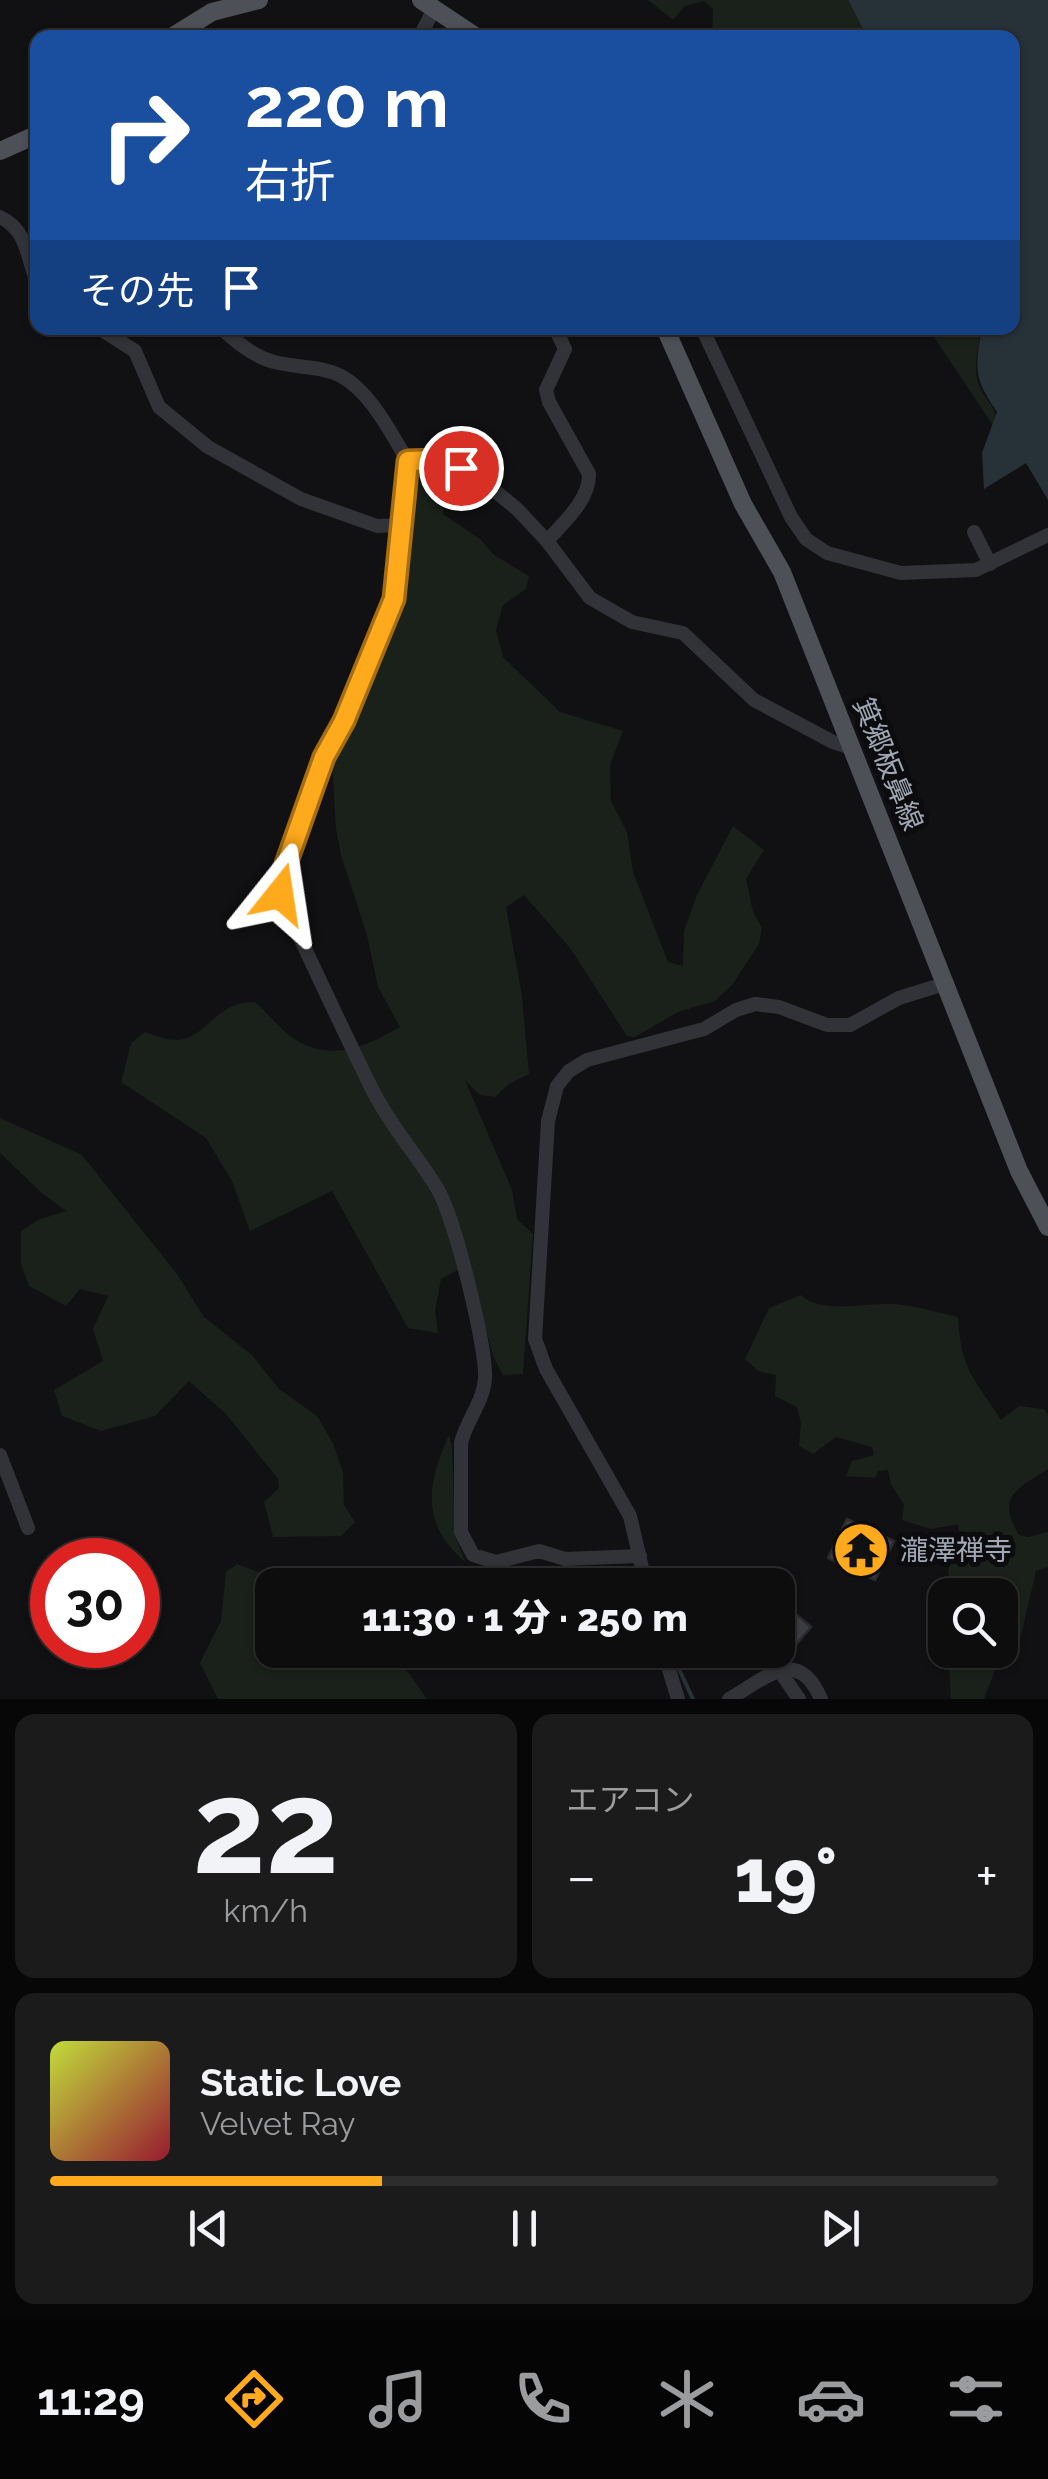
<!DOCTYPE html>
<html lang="ja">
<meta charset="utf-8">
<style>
:root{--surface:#0d0d0e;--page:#1b1b1c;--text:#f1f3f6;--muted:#9a9c9e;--line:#2d2d2e;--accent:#ffa91d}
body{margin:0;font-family:Raleway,"Noto Sans JP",sans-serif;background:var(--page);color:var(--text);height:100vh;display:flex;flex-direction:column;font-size:38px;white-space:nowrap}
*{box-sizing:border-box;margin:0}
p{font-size:32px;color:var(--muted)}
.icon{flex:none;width:55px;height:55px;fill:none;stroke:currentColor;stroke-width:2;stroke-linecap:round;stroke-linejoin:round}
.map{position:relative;height:1699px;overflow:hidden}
.details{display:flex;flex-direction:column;gap:15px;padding:15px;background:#070708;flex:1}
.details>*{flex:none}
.top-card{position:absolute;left:30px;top:30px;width:990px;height:305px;border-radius:20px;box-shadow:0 2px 8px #0004,0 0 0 2px var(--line);background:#1a4fa0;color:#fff;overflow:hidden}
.controls{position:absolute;left:928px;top:1578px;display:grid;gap:20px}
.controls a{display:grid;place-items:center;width:90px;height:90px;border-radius:20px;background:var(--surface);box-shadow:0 2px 8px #0004,0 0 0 2px var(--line);font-size:50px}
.speed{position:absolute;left:30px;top:1538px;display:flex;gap:20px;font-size:50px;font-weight:700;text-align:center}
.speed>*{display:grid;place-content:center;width:130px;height:130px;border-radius:50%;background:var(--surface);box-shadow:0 2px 8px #0004,0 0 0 2px var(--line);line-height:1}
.speed .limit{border:15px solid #d22;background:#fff;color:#111}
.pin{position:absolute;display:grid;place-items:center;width:85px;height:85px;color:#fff;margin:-42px;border:5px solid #fff;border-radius:50%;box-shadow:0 2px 10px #0007}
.me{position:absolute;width:110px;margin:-55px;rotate:15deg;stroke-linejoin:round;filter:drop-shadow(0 0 8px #0008)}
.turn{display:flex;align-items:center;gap:35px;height:210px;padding:0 50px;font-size:45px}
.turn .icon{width:130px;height:130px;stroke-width:2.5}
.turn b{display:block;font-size:70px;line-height:85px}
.then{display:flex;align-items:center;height:95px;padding:0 50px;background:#0003;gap:20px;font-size:38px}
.big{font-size:75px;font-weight:800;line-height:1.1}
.details .card{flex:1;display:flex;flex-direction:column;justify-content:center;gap:15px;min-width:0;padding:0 35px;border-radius:20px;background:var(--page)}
.details .dial{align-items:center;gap:0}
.dial b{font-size:130px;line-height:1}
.song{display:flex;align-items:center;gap:30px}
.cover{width:120px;height:120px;border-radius:15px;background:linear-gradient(135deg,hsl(70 70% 55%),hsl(350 70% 35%))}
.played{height:10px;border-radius:5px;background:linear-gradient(90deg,var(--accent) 35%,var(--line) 35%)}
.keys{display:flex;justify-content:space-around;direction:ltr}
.heat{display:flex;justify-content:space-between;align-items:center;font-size:55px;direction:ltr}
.details .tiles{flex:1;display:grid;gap:15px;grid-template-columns:1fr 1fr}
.card:last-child{grid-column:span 2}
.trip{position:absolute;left:255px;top:1568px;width:540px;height:100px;border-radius:20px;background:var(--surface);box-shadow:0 2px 8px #0004,0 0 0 2px var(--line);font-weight:800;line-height:100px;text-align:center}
.tab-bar{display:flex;height:160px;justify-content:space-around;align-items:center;background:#050506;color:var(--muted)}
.tab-bar .icon{width:70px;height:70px}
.tab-bar .current{color:var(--accent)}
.tab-bar b{font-size:45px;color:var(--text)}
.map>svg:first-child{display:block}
</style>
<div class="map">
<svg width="1048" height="1699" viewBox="0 0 1048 1699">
<rect width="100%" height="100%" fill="#111113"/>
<g fill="#19211a">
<path d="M648,0H848L867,37H712L713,9L704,1L685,6L673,20Z"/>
<path d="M928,328H982C979,346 972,367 979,385C987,406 998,404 996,430Z"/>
<path d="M425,476L447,483L443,514L481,540L494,555L529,576L526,589L503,605L496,630L503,657L560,712L623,731L610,765L611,801L627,832L633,872L668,962L683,966L684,931L697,895L733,826L764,850L746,879L753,912L762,928L759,944L732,985L715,1001L678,1012L635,1037L627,1036L570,948L524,895L506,907L522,996L529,1074L509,1084L495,1097L480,1095L465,1080L512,1190L517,1219L533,1234L523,1374L503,1375L493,1356L469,1264L441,1279L435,1311L438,1333L408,1328L332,1191L250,1231L232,1181L206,1138L121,1082L131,1043L145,1032C154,1035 168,1041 177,1040C209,1037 214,1002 255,1002C268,1013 282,1032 296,1040C333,1062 367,1046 400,1027L378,987L367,935L341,855L336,829L332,762L404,603L416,485Z"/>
<path d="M0,1118L82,1155L177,1274L204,1317L252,1355L279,1389L317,1416L333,1443L343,1472L344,1505L355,1522L341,1536L273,1537L264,1502L279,1488L278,1479L226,1414L189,1381L155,1416L101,1431L62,1416L54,1390L103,1361L93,1329L108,1296L80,1289L66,1306L29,1286L21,1264V1231L38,1220L66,1211L42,1193L0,1153Z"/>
<path d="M801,1295C821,1315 869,1302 895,1304C916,1306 937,1312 958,1317C961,1372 974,1377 1001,1420L1019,1406L1044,1409L1048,1415V1469C1019,1488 995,1495 1019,1535L1028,1537L1048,1532V1567L1036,1571L1021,1635L996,1655L994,1673L984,1699H951L948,1650H1000V1595H951L948,1571L960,1537L958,1524L931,1529L902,1520L904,1505L891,1484L888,1470L878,1471L875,1478L846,1476L852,1461L874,1455L872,1447L836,1437L813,1454L799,1446L801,1423L797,1407L775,1396L776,1375L758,1371L745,1359L769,1308Z"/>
<path d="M449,1435L452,1447L455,1535L465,1562C420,1523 427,1484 449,1435Z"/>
<path d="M237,1564L294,1585H272V1650H392L427,1699H218L200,1663L221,1621L226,1572Z"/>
</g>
<path fill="#273138" d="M848,0H1048V500L1026,463L984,489L982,453L997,412C973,377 975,368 982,328H1012V38L867,37Z"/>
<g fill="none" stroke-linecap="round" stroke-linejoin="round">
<path stroke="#273138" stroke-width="4" d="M670,1650L693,1699"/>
</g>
<g fill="#3d3e43" stroke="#2b2b2f" stroke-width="2.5">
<path d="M847,1519L894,1541L875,1580L828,1558Z"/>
<path d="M778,1599L811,1627L785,1658L778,1651Z"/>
</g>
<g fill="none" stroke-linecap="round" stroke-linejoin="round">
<g stroke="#323338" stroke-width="14">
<path d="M419,38L435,7"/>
<path d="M0,217C29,231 26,258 38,284"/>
<path d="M99,328L135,351L159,407L208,447L301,499L377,526L402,525"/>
<path d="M221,328C234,340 248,352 265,359C290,369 317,364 341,376C371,392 391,434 408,461"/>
<path d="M702,328L791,517L806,539L827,553L901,573L976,570L1048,535"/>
<path d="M974,532L990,564"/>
<path d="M547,541C563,523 590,500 589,474L549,402L546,390L565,349L555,328"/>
<path d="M0,1455L28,1528"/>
<path d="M640,1556L565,1559L539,1551L496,1562L473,1555L461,1532V1443C466,1421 483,1403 485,1379C487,1348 454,1215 437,1188C417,1155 392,1128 374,1093C341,1027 311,960 279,894L280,881L324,757L344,721L394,599L408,461L438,460L461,468L484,482L517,509L547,541L590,598L632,622L683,633L754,700L833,742L852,748"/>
<path d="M646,1585L630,1516L546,1369L535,1339L548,1121L557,1086L569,1071L587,1060L704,1029L736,1010L755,1004L779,1007L827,1025H850L899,998L947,983"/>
<path d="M663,1650L678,1699"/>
<path d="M779,1670L799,1699"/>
<path d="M729,1699C766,1678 798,1645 821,1699"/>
</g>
<g stroke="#4e5058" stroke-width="18">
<path d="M421,0L478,38"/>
<path d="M170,38L212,12L259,0"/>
<path d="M0,151L38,134"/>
<path d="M665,328L743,504L782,572L1019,1171L1048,1227"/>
</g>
</g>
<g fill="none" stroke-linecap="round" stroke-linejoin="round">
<g stroke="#a66e13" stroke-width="25">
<path id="route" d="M280,894V881L324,757L344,721L394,599L408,461L438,460L461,468"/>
</g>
<use href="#route" stroke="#ffa91d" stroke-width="18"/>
</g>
<defs>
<g id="temple-disc" transform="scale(2.875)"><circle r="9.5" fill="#ffa91d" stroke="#0c0c0e"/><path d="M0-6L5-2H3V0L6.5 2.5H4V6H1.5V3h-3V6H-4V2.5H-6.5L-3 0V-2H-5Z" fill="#111"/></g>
</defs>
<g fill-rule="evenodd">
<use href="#temple-disc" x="861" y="1550"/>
</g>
<g text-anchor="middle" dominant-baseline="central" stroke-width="10" stroke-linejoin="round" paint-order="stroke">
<g font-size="28" fill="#a1a8b5" stroke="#0c0c0e">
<text transform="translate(888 764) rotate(68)">箕郷板鼻線</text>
</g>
<g font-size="28" fill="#a1a8b5" stroke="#0c0c0e" text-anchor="start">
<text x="900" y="1550">瀧澤禅寺</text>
</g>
</g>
</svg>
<div class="controls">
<a><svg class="icon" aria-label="search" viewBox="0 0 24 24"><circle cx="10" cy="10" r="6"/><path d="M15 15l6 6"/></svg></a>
</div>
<div class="speed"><div class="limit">30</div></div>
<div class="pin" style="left:461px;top:468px;background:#d93025"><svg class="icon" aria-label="arrive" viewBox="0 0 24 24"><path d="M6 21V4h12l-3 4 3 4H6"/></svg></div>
<svg class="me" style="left:280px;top:894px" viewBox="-20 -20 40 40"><path d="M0-17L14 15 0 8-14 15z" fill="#ffa91d" stroke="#fff" stroke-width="4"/></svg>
<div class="trip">11:30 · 1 分 · 250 m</div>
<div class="top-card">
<div class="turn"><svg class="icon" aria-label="right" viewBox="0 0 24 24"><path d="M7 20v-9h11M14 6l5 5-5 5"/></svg><div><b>220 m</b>右折</div></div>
<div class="then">その先<svg class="icon" aria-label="arrive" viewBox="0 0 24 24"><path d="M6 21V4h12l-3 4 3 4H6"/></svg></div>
</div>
</div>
<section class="details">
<div class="tiles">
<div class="card dial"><b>22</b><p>km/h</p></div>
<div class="card"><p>エアコン</p>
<div class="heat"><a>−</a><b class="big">19°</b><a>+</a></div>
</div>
<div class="card">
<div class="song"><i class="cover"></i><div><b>Static Love</b><p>Velvet Ray</p></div></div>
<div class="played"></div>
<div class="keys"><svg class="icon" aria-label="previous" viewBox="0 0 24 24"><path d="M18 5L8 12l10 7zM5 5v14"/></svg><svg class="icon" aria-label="pause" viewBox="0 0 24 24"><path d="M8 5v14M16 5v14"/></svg><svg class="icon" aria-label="next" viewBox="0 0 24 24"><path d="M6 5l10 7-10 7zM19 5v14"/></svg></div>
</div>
</div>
</section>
<nav class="tab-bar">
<b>11:29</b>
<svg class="icon current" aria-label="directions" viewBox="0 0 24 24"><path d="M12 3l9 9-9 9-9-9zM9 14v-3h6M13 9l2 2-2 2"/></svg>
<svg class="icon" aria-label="music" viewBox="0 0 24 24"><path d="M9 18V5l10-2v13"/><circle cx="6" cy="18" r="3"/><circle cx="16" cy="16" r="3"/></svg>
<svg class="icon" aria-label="phone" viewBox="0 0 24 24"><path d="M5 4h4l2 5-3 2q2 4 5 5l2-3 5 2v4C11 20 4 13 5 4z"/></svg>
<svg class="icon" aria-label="climate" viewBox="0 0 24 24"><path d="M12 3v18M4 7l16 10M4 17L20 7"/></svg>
<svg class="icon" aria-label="car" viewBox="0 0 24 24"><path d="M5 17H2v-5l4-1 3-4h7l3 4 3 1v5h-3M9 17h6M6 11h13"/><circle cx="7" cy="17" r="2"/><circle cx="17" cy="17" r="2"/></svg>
<svg class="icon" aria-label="filters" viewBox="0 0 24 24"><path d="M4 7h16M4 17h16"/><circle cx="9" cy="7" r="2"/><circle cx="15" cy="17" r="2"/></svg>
</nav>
